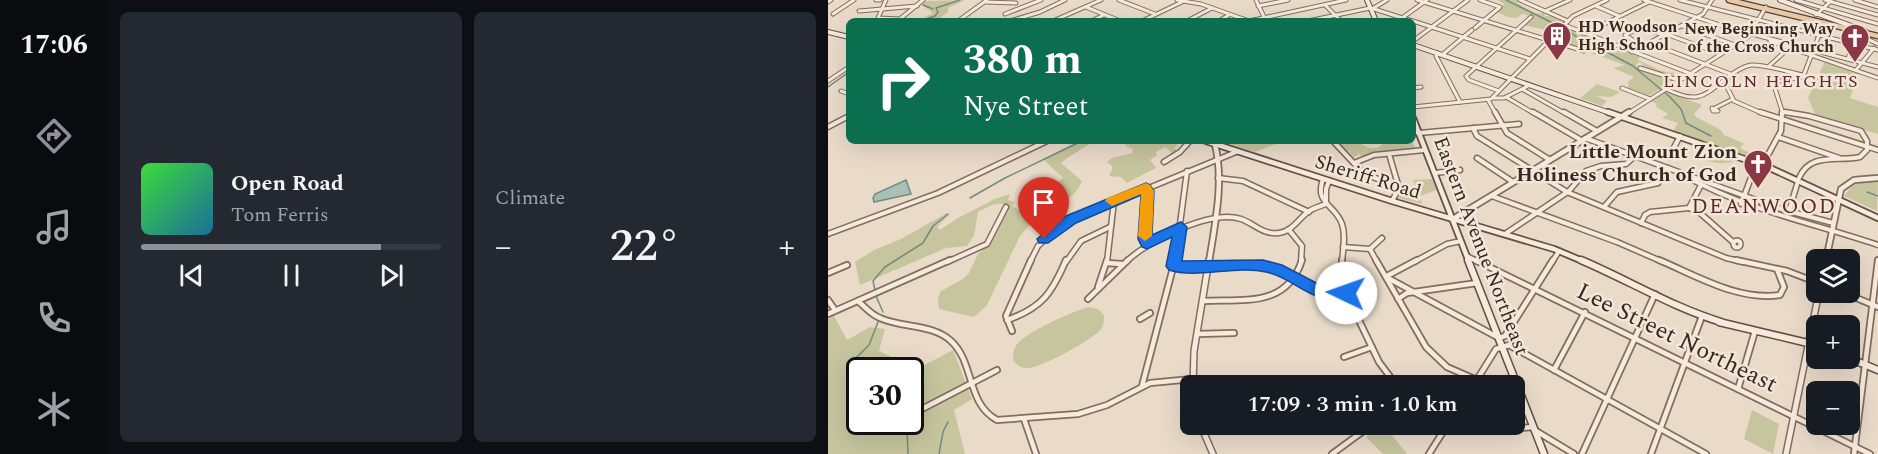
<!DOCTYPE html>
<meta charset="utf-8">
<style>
:root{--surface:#171b24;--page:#242831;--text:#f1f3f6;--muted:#9ea1a6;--line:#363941;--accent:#8c9099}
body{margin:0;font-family:Spectral,serif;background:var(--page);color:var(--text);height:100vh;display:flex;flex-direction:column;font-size:22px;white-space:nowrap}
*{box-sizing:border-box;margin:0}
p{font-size:20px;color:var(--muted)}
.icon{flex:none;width:33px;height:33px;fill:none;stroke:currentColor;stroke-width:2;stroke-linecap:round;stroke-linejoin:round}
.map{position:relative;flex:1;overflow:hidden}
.panel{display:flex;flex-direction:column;gap:12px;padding:12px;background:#0d0f14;width:720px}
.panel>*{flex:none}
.guide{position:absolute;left:18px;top:18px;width:570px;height:126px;border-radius:9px;box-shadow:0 6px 24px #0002;background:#0b6e4f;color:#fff;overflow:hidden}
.tools{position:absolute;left:978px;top:249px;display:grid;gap:12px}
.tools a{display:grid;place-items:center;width:54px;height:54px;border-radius:9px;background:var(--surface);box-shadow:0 6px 24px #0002;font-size:30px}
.speed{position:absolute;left:18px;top:357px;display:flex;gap:12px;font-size:30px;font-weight:700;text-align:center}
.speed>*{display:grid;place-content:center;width:78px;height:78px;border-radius:50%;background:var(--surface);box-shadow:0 6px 24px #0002;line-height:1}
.speed .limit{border:3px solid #111;border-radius:9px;background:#fff;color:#111}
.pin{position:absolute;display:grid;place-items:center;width:51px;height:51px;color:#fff;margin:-62px -26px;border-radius:50% 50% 50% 0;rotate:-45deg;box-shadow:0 0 6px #0007}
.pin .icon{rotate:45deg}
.me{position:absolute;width:66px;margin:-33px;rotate:273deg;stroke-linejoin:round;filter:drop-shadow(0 0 4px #0008)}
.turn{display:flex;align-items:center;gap:21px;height:126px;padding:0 18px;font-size:27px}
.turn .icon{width:78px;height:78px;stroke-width:2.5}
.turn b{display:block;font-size:42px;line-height:51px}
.big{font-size:45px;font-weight:600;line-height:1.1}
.panel .widget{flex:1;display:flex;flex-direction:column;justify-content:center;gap:9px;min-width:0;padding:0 21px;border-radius:9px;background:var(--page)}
.song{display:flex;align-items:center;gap:18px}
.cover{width:72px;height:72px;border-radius:9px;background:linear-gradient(135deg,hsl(120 70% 55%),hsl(200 70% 35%))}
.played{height:6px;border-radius:3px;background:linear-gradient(90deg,var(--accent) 80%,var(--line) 80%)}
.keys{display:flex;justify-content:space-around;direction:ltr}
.heat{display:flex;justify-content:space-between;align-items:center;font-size:33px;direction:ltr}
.panel .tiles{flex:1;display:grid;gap:12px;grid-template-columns:repeat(2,1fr)}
.trip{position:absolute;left:352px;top:375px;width:345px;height:60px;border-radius:9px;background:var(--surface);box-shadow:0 6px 24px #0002;font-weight:600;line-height:60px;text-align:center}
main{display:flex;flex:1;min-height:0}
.tabs{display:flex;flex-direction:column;width:108px;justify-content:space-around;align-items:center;background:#090b0e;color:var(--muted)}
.tabs .icon{width:42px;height:42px}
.tabs .on{color:var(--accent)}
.tabs b{font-size:27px;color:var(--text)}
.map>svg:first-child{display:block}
</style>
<main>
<nav class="tabs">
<b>17:06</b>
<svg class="icon on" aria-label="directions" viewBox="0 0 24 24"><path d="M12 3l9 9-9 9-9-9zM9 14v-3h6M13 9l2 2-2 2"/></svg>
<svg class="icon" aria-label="music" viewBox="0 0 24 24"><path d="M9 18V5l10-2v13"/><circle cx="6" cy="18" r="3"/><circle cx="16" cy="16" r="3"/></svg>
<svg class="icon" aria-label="phone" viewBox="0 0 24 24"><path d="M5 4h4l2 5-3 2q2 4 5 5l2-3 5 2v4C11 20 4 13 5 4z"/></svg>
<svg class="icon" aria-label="climate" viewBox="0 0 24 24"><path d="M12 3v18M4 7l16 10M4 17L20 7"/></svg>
</nav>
<section class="panel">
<div class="tiles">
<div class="widget">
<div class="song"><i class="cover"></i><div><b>Open Road</b><p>Tom Ferris</p></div></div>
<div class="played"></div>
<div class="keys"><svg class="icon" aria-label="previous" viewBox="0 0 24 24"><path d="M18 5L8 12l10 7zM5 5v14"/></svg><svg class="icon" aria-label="pause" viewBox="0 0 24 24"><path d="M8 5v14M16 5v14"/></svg><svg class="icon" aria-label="next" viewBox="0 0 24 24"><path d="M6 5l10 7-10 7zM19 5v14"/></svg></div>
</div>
<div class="widget"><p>Climate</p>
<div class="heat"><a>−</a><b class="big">22°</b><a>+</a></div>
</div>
</div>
</section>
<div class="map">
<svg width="1050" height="454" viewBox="0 0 1050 454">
<rect width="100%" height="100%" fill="#eadbc9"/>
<g fill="#c7c59e">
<path d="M137,0L120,8V12L113,17L112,21H90L105,13L94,5L97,1Z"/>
<path d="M669,0H690L692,1L689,3C700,8 706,15 716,13L717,16H725L737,22L727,32L695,25L704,16L694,14L689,18L680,17L669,12L676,4Z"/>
<path d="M738,27L780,45L778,49L787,52L792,49L812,56L810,60C821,64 836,75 846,72L845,75L849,77L813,67L815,64L811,62L808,65L813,70L845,80L821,96L800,89V82L806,77L785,68L797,65L742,46L737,39L732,42L735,38L729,35Z"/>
<path d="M997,61L1031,72L1022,98L1050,107V134L988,116L980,98Z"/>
<path d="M769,84L772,85L792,92L783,97L768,96L779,101L774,106L752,98Z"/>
<path d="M838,91L874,105L866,114L868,117L893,130L896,135L915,143L916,144L912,148L932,158L931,160L845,131L850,123L834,118L840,114L827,106L829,104L823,101Z"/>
<path d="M250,141H266C255,149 243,154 233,163L254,181C249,193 244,196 233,202L236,209L215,217L202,225L192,236L159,305L146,317L111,309L110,298L113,291L135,279L141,273L150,254L164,242L179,211L180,205C169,201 160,207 150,212L146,236L139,246L118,248L32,285L27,262L46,250L73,239L119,213L121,215L109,227L112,230L128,219L167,199L182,194L180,200L187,202L184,206L196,212L235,178L215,159Z"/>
<path d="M297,141H341L350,145L346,148L350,151L345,154L337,147L328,152L329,155L322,160L328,168L299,183L293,177L281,176L284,170V166L279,162L284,158L304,153L305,149L298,146Z"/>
<path d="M392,141H452L453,142L427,152Z"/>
<path d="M508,141C514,141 523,140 529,142C538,146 544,152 554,145V141H584L588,149L534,157L527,150L531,155L526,157L521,153L523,151L519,152Z"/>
<path d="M870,145L909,159C899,167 878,162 867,156L870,154Z"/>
<path d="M604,179L609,190L592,196L594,204L570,198L574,188H588L585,180Z"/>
<path d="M1035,181H1050L1049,211L1016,196L1024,186Z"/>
<path d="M261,307L270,309L276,315C276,320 276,325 273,329C265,340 214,367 201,368C193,369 189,365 185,360C185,353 186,347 191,342C205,329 243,312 261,307Z"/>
<path d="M6,316L19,340L42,327L57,329L51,351L70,360L63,370H32V422H82L83,372L125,350L144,399L126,410L137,454H0V319Z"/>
<path d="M924,410L951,424L945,454L916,439Z"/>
<path d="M556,425L579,454H555L538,437Z"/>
</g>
<path fill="#aabfb5" stroke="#718c81" stroke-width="1.5" d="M78,180L83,194L46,202L45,198L47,194Z"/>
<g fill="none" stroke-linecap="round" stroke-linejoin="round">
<g stroke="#718c81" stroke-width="1.5">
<path d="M678,0L739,30L763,47L779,52L805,66L842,97L853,109L858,123L883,136"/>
<path d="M95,5L105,9"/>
<path d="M93,21L107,16L110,12L108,8L132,0"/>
<path d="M0,87L21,72"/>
<path d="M1039,192L1050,196"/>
<path d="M142,198L177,178L254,141"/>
<path d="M47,290L45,281L57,267L95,243L105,226L120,214"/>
<path d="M48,296L55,312"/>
<path d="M32,370L25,361L41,345L50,322"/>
<path d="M74,422L79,430L80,454"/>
<path d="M111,454L115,432L120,422"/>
</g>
<g stroke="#846d60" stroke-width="5">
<g id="minor-far2">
<path d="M48,0H52"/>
<path d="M58,0L50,18L72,19L95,0"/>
<path d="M291,0L327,14"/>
<path d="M349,0L373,4L421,21L518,0"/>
<path d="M589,0L756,51"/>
<path d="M692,0L740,21"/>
<path d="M816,0L901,28L1050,67"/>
<path d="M852,0L1050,50"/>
<path d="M968,0L1050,24"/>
<path d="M997,0L1050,15"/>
<path d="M1027,0L1050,7"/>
<path d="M0,2L3,0"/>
<path d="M157,2L188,3"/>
<path d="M497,5L513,21"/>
<path d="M430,6L460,0"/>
<path d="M768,6L791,16"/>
<path d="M258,7L292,21"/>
<path d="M543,8L584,21"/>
<path d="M544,9L559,0"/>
<path d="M31,11L89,6"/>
<path d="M717,11L742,0"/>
<path d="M5,14L26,0"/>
<path d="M177,14L213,0"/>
<path d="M988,15L1003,1"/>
<path d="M574,18L599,0"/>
<path d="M130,21L159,0"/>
<path d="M182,21L212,12L237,0"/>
<path d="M225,21L273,0"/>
<path d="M263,21L276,15"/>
<path d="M314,21L354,2"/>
<path d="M359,21L384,8"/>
<path d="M391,21L401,15"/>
<path d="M480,21L542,8"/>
<path d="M540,21L547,20"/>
<path d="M585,21L702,59"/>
<path d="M736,25L861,73"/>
<path d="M854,26L907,45"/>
<path d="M647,28L672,7L652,0"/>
<path d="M1022,31L1050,44"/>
<path d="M756,34L821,2"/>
<path d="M838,34L893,54"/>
<path d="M585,41L640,0"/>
<path d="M942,41L1050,78"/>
<path d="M822,43L905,75"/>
<path d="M814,46L797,35L813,27L835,35"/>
<path d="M804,52L875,14L884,0"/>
<path d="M610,53L608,56L632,102"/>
<path d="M614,55L644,30"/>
<path d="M1020,59L1028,32"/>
<path d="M941,66L962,47"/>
<path d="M812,68L850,80"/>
<path d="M1028,70L1046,48"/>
<path d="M900,79L898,85L906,101L936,114"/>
<path d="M585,88L593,87"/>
<path d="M794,88L822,99"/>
<path d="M694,89L738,114"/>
<path d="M838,89C876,107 877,92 907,72C912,69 919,65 924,65C940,65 959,72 975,75"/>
<path d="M13,91L21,94"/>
<path d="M671,91L641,80L638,76L703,17"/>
<path d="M678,97L707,114"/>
<path d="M665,98H676L702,85"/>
<path d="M660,100L668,114"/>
<path d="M585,107L663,99L745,16L779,0"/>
<path d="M884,108L890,111H885Z"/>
<path d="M887,108L905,99"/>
<path d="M955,112L967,114"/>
<path d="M955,114L945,82L975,77L996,22"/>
</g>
</g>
<g stroke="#846d60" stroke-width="7">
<g id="minor-far1">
<path d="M667,112L679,133L722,160"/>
<path d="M705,112L753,140"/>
<path d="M736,112L769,131"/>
<path d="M932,112L1050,150"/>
<path d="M957,112L981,116L1033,131L1039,141V150L1032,157C1009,162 982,152 971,178"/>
<path d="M0,127L21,116"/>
<path d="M645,128L649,136L739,192L898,258L915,262"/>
<path d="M585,131L591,133L691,124"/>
<path d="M950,137L1011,158"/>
<path d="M757,138L953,209L1005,223"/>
<path d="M505,141L536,174L570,186"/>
<path d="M561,154L571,188L564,201"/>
<path d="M841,157L852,136"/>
<path d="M649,158L685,182"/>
<path d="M336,162L352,152L362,141"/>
<path d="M526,163L546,155L597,150"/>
<path d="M935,164L953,131L954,112"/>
<path d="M607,173L632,170"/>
<path d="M859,177C919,210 985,223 1050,245"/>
<path d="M390,178L415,181L481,212"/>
<path d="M495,179C486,204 507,204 514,224C518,236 515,249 514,262"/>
<path d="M318,188L320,191L317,239L319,244"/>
<path d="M664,196L789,242L835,262"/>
<path d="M498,203V189L501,181"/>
<path d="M913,204L929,162"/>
<path d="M776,207L789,192L830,183L840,168"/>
<path d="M861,208L872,213L905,242"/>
<path d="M961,211L970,181"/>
<path d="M813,223L817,215L822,212L861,208L873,185"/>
<path d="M461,230L474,246L473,262"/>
<path d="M0,234L110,193L219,141"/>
<path d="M677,234L741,191L758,171L773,166L798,164L807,156"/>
<circle cx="909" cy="244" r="3.5"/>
<path d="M515,247L542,249L554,238"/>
<path d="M542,249L549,262"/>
<path d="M639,256L650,262"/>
<path d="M119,262L159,244L178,207"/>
<path d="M202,262L210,246L236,223L408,152"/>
<path d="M238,262L253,241L282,227"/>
<path d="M279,262L286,201"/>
<path d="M298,262C319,241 383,209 413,219C427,224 435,235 451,233C465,231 471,218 481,211C486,208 492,206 498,204"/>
<path d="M347,262L359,171"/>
<path d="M586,262L619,244L633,241"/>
<path d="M724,262L731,251"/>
</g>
</g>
<g stroke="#846d60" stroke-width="8">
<g id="minor">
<path d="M514,260V285L551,362L569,386"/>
<path d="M548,260L598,347L619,367L649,380"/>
<path d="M647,260L1042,454"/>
<path d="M831,260C869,276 910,301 952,295L956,287L949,269"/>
<path d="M908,260L959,271L988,282"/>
<path d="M279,263L294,264"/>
<path d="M346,266C374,266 408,261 435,265C467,269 482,296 518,293"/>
<path d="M0,273L19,265"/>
<path d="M559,276L589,260"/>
<path d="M558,277L671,338L677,336L725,260"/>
<path d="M270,287L279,260"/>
<path d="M1014,292L1050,307"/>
<path d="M260,299L300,260"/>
<path d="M570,299L579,293L649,283"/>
<path d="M0,300L7,310"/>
<path d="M30,301C37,307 43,315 52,318C74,328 105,324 123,341C147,363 138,403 169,420L250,414L279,405L322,383L364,379"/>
<path d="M375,301C415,299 459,308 474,260"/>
<path d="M0,314L122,260"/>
<path d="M312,319L322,313"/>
<path d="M179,320C214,308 224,293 238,260"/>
<path d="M184,331L178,316L203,260"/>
<path d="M369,334L406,333"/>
<path d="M516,357L544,347"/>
<path d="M72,365L79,370"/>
<path d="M726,370L757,312"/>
<path d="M82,376L94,409L169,370"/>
<path d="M314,386L347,260"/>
<path d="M645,386L668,349L681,345L878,454"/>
<path d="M910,389L927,331"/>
<path d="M196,419L208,454"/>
<path d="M638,424L672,430L705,427"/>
<path d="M708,431L746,454"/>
<path d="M504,454L545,424"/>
<path d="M601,454L620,424"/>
<path d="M754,454L827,294"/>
<path d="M823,454L874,316"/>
<path d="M1026,454L1050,260"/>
</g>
</g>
<g stroke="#846d60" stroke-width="5">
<g id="tertiary-far2">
<path d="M428,0L438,21"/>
<path d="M0,81L21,67"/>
<path d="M799,114L920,37L938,7"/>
</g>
</g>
<g stroke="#846d60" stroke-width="8">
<g id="tertiary-far1">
<path d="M625,219L801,112"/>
<path d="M998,260L1013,189L1026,180L1050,178"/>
<path d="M381,262C387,224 397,178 386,141"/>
</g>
</g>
<g stroke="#846d60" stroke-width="8">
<g id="tertiary">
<path d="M365,386L366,351L381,260"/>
<path d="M372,424L385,454"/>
<path d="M958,454L991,292"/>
</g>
</g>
<g stroke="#664f43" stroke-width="6">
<g id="secondary-far2">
<path d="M539,0L548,21"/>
<path d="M952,0L1037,31"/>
<path d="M0,32L21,37"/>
<path d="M585,45L785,114"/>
</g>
</g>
<g stroke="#664f43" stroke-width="8">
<g id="secondary-far1">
<path d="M780,112L942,168L1050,218"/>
<path d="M585,118L641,262"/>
<path d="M378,141L564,201L726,249L757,262"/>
</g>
</g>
<g stroke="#664f43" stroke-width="9">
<g id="secondary">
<path d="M640,260L716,454"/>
<path d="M753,260C800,280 844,307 893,322"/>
<path d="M891,322L988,345"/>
<path d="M1021,358L1050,370"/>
</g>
</g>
<g stroke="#533d33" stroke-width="7">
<path id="primary" d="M901,0L1050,36"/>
</g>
<use href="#minor-far2" stroke="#f5eadc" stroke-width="3"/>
<use href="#minor-far1" stroke="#f5eadc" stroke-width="4"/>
<use href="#minor" stroke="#f5eadc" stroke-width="4.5"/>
<use href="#tertiary-far2" stroke="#f5eadc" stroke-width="3"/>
<use href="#tertiary-far1" stroke="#f5eadc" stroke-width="4.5"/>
<use href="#tertiary" stroke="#f5eadc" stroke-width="5"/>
<use href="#secondary-far2" stroke="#f5eadc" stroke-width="4"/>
<use href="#secondary-far1" stroke="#f5eadc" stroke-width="4.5"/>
<use href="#secondary" stroke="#f5eadc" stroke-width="6"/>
<use href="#primary" stroke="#e8c9a6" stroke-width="4.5"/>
</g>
<path fill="#1a73e8" stroke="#114b97" stroke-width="1.5" d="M318,183L322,185L326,191L324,235L353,222L359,227L354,261L435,260L454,265L496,287L523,289L525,293L523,297C486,309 470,279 438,272C408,265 369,279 341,270L338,266L344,237L319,249L314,247L310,239L313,195L248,223L220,243H211L209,239L238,216Z"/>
<path fill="#f59e0b" d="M318,183L322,185L326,191L324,236L317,241L310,236L313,194L284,206L277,201L279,198Z"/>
<defs>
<g id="building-pin" transform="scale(1.5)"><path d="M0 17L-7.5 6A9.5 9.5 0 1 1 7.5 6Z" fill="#8c3745" stroke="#f2e6d8"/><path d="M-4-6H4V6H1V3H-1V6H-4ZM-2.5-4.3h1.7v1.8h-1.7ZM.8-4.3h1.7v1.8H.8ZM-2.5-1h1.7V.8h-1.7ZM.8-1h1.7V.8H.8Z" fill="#fff"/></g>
<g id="church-pin" transform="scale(1.5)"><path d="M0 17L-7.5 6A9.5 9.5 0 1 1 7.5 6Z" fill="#8c3745" stroke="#f2e6d8"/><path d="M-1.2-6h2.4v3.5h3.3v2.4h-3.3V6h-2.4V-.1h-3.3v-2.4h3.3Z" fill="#fff"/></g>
</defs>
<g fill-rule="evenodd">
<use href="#building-pin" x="729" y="36"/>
<use href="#church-pin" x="1027" y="38"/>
<use href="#church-pin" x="930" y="164"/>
</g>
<g text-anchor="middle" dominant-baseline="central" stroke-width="5" stroke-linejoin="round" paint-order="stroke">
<g font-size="16" font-weight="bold" fill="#372822" stroke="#f2e6d8" text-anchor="start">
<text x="750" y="27">HD Woodson<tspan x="750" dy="18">High School</tspan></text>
<text x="1006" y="29" text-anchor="end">New Beginning Way<tspan x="1006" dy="18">of the Cross Church</tspan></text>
</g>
<g font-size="18" letter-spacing="1.5" fill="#5e2926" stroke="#f2e6d8">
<text x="933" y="81">LINCOLN HEIGHTS</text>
</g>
<g font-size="20" font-weight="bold" fill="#372822" stroke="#f2e6d8" text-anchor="end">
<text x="909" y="152">Little Mount Zion<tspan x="909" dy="23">Holiness Church of God</tspan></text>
</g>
<g font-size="20" fill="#372822" stroke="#f2e6d8">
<text transform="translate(540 177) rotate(17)">Sheriff Road</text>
<text transform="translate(653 246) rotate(69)">Eastern Avenue Northeast</text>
</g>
<g font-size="21" letter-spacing="1.5" fill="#5e2926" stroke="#f2e6d8">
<text x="936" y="207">DEANWOOD</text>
</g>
<g font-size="24" fill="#372822" stroke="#f2e6d8">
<text transform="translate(849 338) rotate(26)">Lee Street Northeast</text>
</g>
</g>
</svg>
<div class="tools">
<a><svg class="icon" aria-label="layers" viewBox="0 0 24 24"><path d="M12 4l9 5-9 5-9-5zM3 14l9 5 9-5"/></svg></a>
<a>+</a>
<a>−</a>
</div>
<div class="speed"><div class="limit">30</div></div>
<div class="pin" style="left:216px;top:239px;background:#d93025"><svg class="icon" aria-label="arrive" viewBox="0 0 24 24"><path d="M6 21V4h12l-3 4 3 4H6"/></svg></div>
<svg class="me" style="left:518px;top:293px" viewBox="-20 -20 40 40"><circle r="19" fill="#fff"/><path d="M0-13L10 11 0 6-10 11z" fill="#1a73e8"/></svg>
<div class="trip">17:09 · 3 min · 1.0 km</div>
<div class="guide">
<div class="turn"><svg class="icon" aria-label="right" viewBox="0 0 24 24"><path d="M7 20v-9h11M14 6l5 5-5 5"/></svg><div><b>380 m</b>Nye Street</div></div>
</div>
</div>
</main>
